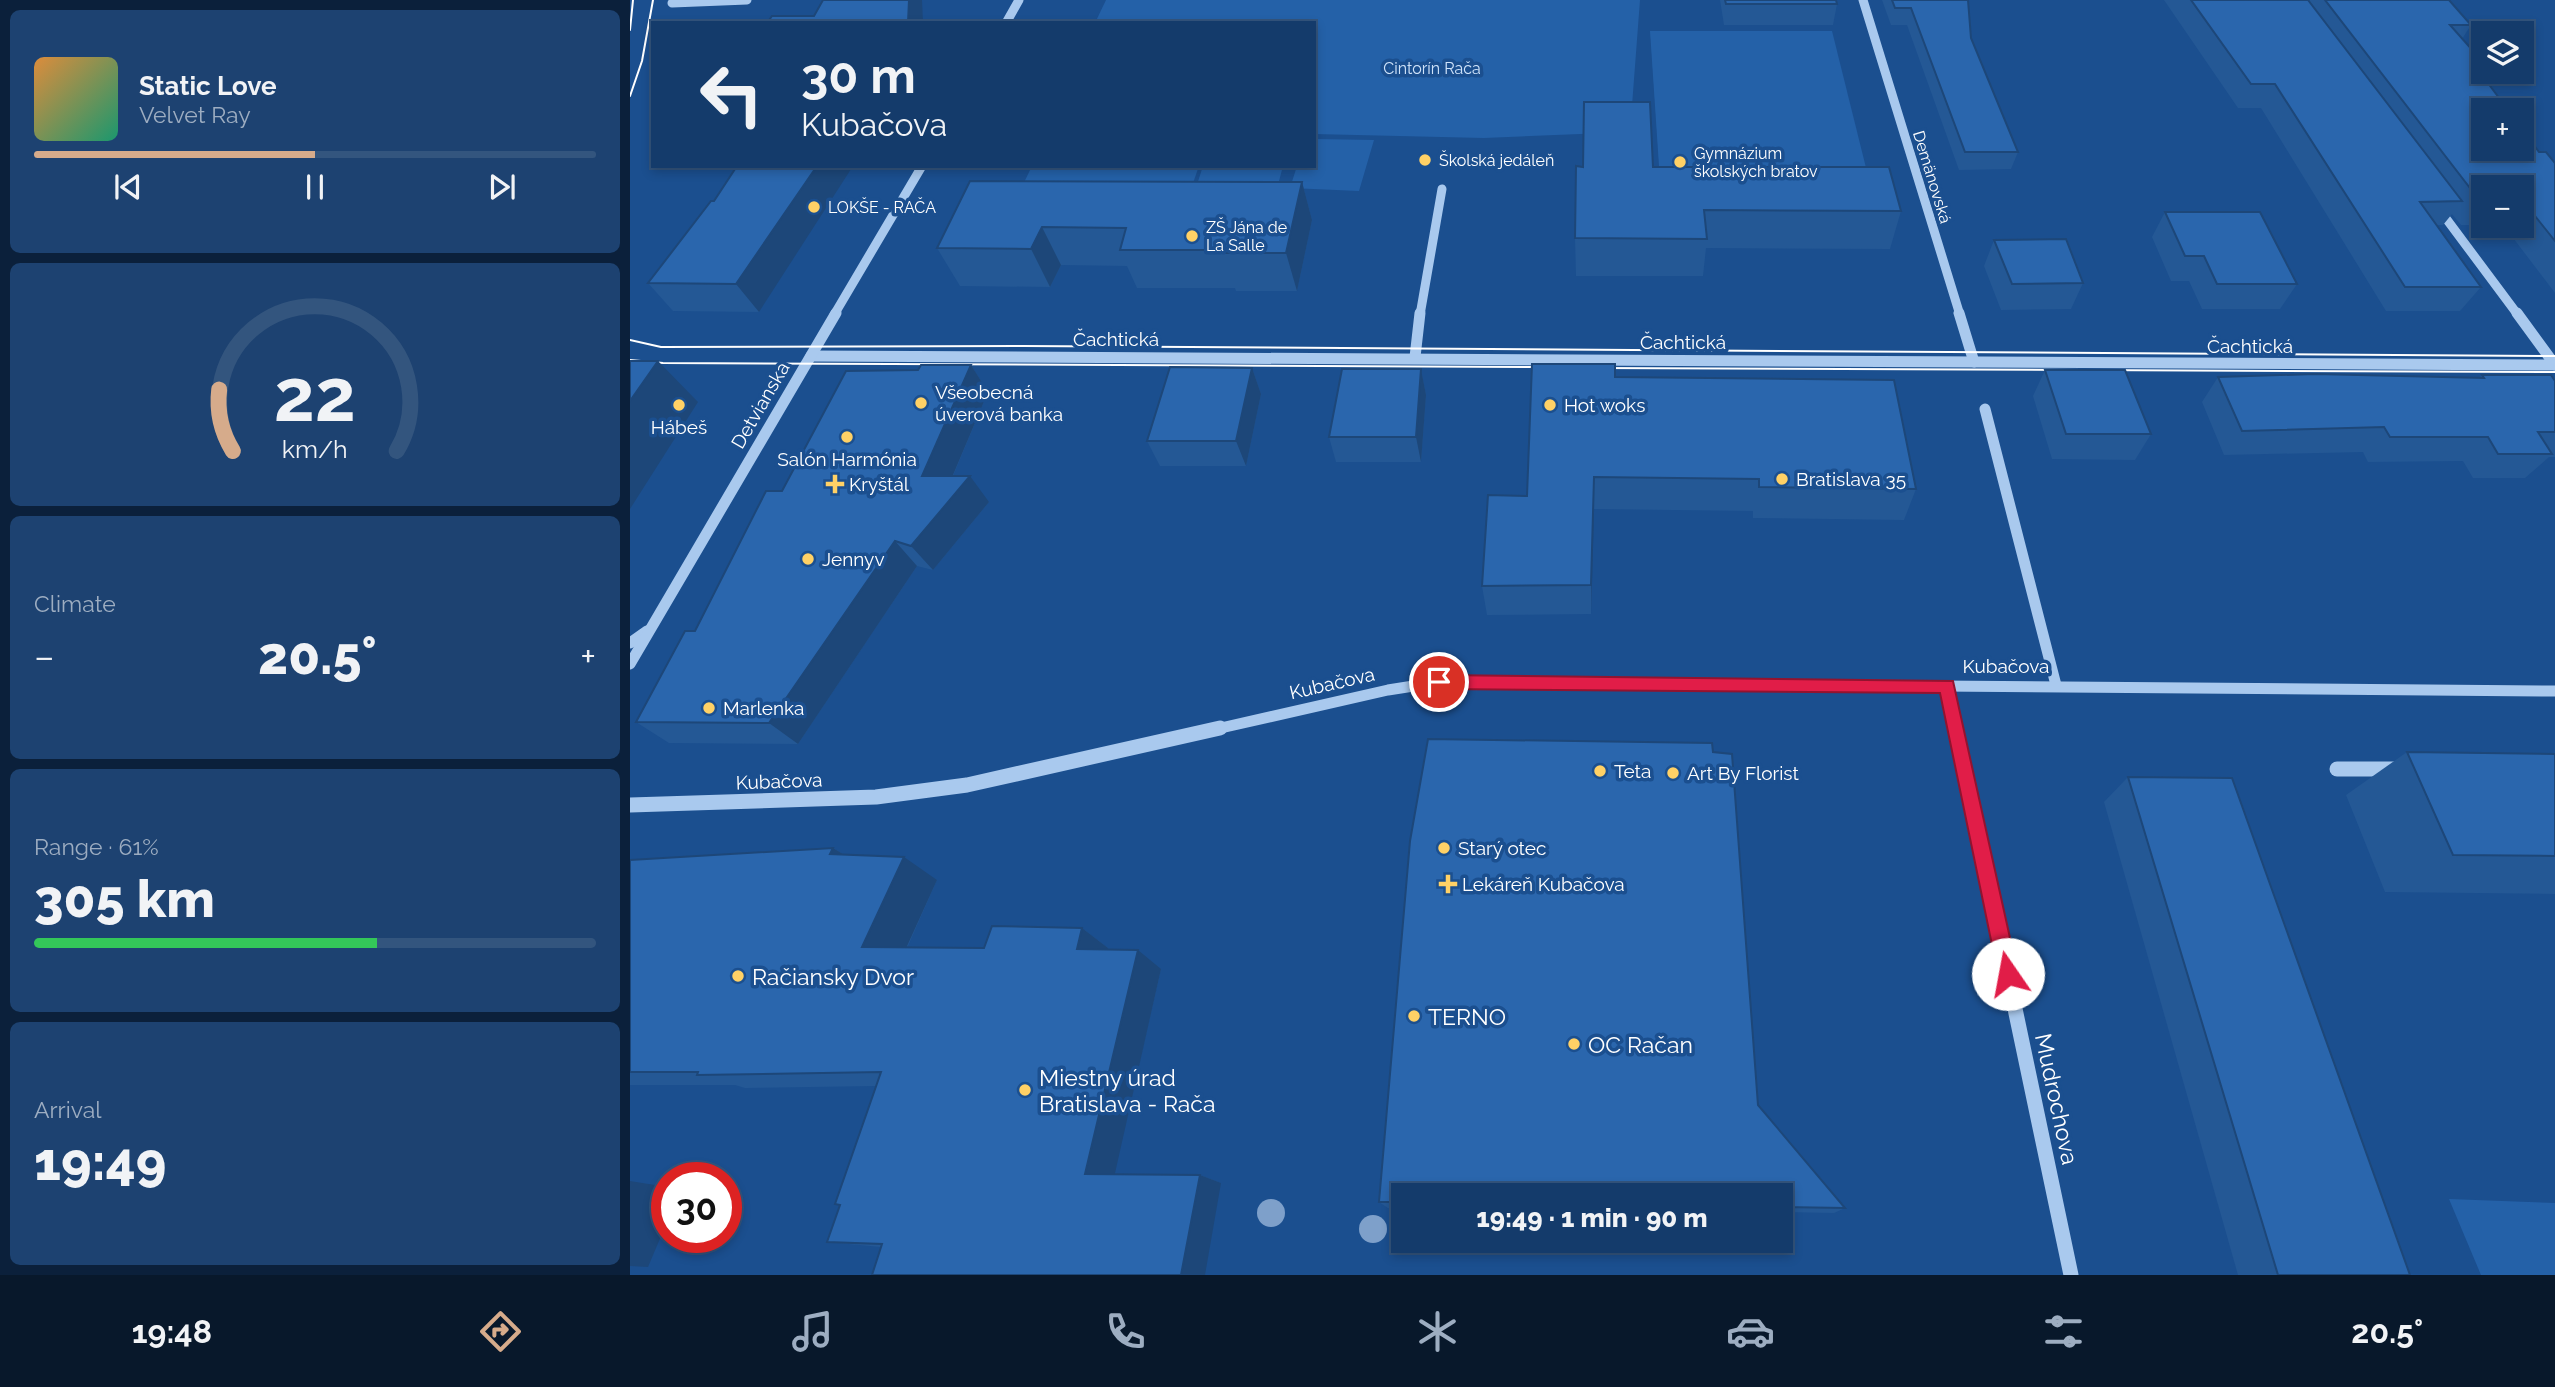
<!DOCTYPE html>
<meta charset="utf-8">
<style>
:root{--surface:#143b6b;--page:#1d4271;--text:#f1f3f6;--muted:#9dadc1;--line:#33557e;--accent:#d6ab8b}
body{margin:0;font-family:Raleway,sans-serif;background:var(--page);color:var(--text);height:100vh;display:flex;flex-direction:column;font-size:26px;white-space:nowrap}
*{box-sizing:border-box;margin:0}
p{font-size:23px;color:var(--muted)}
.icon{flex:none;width:38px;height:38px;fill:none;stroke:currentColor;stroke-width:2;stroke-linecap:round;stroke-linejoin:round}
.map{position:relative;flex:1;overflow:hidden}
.panel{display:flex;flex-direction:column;gap:10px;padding:10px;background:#0b203b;width:630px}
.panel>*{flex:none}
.top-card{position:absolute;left:21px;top:21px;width:665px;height:147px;border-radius:0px;box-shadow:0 4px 10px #0003,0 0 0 2px var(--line);background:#143b6b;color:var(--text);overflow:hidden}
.fabs{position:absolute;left:1841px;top:21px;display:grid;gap:14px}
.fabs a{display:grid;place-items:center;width:63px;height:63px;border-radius:0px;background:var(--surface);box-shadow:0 4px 10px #0003,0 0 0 2px var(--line);font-size:35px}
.speed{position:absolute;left:21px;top:1162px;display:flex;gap:14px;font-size:35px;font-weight:700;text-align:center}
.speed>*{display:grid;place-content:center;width:91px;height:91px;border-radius:50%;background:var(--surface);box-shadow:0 4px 10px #0003,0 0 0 2px var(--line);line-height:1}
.speed .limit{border:10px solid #d22;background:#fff;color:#111}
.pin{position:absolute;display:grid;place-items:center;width:60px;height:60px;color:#fff;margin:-30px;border:4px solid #fff;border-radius:50%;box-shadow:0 2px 7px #0007}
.me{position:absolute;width:77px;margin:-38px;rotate:348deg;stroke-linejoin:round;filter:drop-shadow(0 0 5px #0008)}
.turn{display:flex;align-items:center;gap:24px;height:147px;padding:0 35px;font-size:32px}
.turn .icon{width:91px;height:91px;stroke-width:2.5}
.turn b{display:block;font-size:49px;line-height:60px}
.big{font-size:52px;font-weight:800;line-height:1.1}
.panel .widget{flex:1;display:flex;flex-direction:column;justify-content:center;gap:10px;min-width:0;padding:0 24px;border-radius:10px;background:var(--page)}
.panel .dial{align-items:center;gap:0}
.dial svg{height:182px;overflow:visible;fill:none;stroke:var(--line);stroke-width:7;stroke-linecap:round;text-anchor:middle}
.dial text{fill:var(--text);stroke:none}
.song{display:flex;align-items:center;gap:21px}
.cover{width:84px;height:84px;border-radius:10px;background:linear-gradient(135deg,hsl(30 70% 55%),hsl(160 70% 35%))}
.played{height:7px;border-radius:4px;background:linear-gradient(90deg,var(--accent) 50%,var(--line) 50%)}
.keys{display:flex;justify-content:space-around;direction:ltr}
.heat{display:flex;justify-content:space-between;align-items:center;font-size:38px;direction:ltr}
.charge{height:10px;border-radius:5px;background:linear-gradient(90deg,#34c759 61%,var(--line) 0)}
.trip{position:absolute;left:761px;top:1183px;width:402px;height:70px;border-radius:0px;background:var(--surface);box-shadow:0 4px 10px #0003,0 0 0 2px var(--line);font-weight:800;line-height:70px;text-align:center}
.tab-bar{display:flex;height:112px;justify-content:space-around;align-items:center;background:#08182b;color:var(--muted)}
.tab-bar .icon{width:49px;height:49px}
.tab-bar .selected{color:var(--accent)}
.tab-bar b{font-size:32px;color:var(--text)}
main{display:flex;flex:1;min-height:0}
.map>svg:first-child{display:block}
</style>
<main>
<section class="panel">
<div class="widget">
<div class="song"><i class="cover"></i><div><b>Static Love</b><p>Velvet Ray</p></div></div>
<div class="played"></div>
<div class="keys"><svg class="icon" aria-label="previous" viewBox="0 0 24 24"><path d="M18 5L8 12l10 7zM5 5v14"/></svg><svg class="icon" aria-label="pause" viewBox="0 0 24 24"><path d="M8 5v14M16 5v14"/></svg><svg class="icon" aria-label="next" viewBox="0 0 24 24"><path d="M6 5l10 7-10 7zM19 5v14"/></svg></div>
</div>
<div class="widget dial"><svg viewBox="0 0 100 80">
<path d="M14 69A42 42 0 1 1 86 69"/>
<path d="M14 69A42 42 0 0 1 8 42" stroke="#d6ab8b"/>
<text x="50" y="56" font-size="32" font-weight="700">22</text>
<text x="50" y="72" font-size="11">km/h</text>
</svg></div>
<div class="widget"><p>Climate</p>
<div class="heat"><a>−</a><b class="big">20.5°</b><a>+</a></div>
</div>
<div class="widget"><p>Range · 61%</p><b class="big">305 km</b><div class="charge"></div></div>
<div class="widget"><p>Arrival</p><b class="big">19:49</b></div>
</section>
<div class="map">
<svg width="1925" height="1275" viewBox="0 0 1925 1275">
<rect width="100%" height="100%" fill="#1b4f8f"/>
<g fill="#2461a8">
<path d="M476,0H1010L1000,132L854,138L684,134V23H465Z"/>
<path d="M1020,31H1202L1243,196H1031Z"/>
<path d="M684,139L744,140L729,191L660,188L667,166H684Z"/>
<path d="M402,166H569L557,200L386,199Z"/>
<path d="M573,166H653L644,200H562Z"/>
<path d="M1819,1199L1925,1203V1275H1851Z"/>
</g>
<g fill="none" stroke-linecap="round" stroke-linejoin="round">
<g stroke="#a9c9ee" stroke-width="9">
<path d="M1233,0L1330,315"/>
<path d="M42,3L117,0"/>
<path d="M376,23L389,0"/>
<path d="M1809,209L1888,315"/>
<path d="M204,315L292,166"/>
<path d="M790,315L812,189"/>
</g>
<g stroke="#a9c9ee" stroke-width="11">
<path d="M1329,313L1344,362"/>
<path d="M1887,313L1925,365"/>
<path d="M181,356L1925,365"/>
<path d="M785,357L790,313"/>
<path d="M1355,409L1426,685"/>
<path d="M0,643L17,631"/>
<path d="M0,664L206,313"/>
<path d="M1317,686L1326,730"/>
<path d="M582,730L758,690L809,682L1925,691"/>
</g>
<g stroke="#a9c9ee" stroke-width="15">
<path d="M1326,728L1441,1275"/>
<path d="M1707,769H1767"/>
<path d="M0,805L246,797L337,785L590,728"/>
</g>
<g stroke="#fff" stroke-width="2">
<path d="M0,30L3,0"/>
<path d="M0,96L12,61L23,0"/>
<path d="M0,340L31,347L394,346L1925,356"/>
<path d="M0,360L33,363L921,367"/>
<path d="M966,368L1925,372"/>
</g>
</g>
<g fill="#7ea0ca">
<circle cx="641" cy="1213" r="14"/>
<circle cx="743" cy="1229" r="14"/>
</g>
<g fill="#245895">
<path d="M1090,0H1206L1207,4L1203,25H1094Z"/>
<path d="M1252,0H1338L1341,38L1388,152L1381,169L1329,170L1277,25H1261Z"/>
<path d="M1534,0H1819L1841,25L1832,39L1853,62L1854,72L1852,75L1909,152L1925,163V293L1874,226H1892V187H1853V225H1831L1822,214L1813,225H1807L1851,287L1830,311H1756L1631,108H1608Z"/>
<path d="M1023,167L1271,211L1260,249L1076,248L1073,276H946L945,238Z"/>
<path d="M340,181L672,182L682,220L667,291H606L605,288H507L497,266L431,265L420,287L330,286L307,248Z"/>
<path d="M84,201L129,312L43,311L18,283Z"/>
<path d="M1535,212L1667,284L1650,309H1572L1559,281H1541L1522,237Z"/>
<path d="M1364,240L1453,283L1441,309L1371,310L1354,266Z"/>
<path d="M341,365L358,392L323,476L359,502L303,570L287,566L168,744L39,743L6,722L65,631L152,491L288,370Z"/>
<path d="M622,368L631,394L616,466H530L517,441Z"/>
<path d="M791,369L796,395L791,462H706L699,437Z"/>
<path d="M1415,370L1521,434L1505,460L1422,459L1403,396Z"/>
<path d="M1852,375L1925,381V457H1919L1895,478H1843L1833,461L1738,462L1733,452L1594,455L1572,402L1588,377H1850Z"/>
<path d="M985,377L1286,489L1274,520L1123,518V511L964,509L961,614L857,615L852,586L897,496Z"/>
<path d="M798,739L1082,743L1083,752L1102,754L1128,1105L1215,1208L1204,1213L1152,1212V1195H774V1208H758L749,1202L780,841Z"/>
<path d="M1777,752L1925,754V894L1755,892L1716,795Z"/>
<path d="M1498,777L1780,1275H1608L1474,802Z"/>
<path d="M203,848L213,854L307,880L277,948H354L452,928L478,948L477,950L531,969L484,1174L570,1175L591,1183L251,1247L197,1242L210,1205L246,1086L115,1088L105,1085H0V860Z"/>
</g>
<g fill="#1d4779">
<path d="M279,0H292L293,23H278Z"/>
<path d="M187,166H223L129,312L106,284Z"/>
<path d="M672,182L682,220L667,291L656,253Z"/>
<path d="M412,227L431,265L420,287L401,249Z"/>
<path d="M28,361L68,402L0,509V401Z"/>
<path d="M341,365L358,392L312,501L292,476Z"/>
<path d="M622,368L631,394L616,466L606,441Z"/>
<path d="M791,369L796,395L791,462L786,437Z"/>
<path d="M340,476L359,502L303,570L281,546Z"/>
<path d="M964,477V509L961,614V585Z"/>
<path d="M265,541L287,566L168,744L139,723Z"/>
<path d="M203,848L239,870L200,854Z"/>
<path d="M274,857L307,880L268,966L232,947Z"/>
<path d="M452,928L478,948L472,968L447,949Z"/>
<path d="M508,950L531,969L483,1182L455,1174Z"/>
<path d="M570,1175L591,1183L575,1275H551Z"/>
<path d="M0,1181L37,1187V1222L18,1267L0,1266Z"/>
</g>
<g fill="#2a66ad" stroke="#1d4779" stroke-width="2">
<path d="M193,0H279L278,23H137L142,16H184Z"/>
<path d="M1095,0H1206L1207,4H1096Z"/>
<path d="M1262,0H1338L1341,38L1388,152H1335L1281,8H1265Z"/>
<path d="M1561,0H1678L1832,201L1790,202L1851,287H1775L1645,84H1621Z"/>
<path d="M1695,0H1819L1841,25H1820L1853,62V67H1846L1878,110H1853V149H1892V129L1909,152H1916L1925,163V241L1893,201H1892V187H1853V201H1850Z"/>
<path d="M954,102H1020L1023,167H1259L1271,211L1074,210L1077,239L945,238L946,166L953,167Z"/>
<path d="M107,166H187L106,284L18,283L81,201H84Z"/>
<path d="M340,181L672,182L656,253H593L594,250H490L496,228L412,227L401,249L307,248Z"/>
<path d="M1535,212H1630L1667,284H1587L1574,256H1555Z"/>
<path d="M1436,239L1453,283L1382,284L1364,240Z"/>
<path d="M0,361H28L0,401Z"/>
<path d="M902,364H985V377L1264,380L1286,489L1129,487V479L964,477L961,585L852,586L858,495L897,496Z"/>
<path d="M291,365H341L292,476H340L281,546L265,541L139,723L6,722L55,631H65L136,491H152L216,371L288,370Z"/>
<path d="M540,367L622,368L606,441H517Z"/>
<path d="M712,369H791L786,437H699Z"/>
<path d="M1415,370H1495L1521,434H1436Z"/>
<path d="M1685,374L1854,378L1852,375H1921L1925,381V432H1908L1922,454H1868L1858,437H1760L1754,427L1612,431L1588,377Z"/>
<path d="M798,739L1082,743L1083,752L1102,754L1128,1105L1215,1208L1152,1207V1195H774V1202H749L780,841Z"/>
<path d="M1777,752L1925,754V856L1823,855Z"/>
<path d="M1498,777L1602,778L1780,1275H1648Z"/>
<path d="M203,848L200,854L274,857L232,947L354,948L362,926L452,928L447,949L508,950L455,1174L570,1175L551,1275H242L252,1244L197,1242L210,1205L205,1204L251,1072L67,1075L68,1072H0V860Z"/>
</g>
<path fill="#e11d48" stroke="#92132f" stroke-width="2" d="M809,675L1323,681L1388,974L1385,981L1378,984L1371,981L1368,974L1310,693L809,689L803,687L800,682L803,677Z"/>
<g fill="#ffd166" stroke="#1b4f8f" stroke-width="2.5">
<circle cx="795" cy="160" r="7"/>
<circle cx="1050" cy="162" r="7"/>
<circle cx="184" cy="207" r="7"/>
<circle cx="562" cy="236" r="7"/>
<circle cx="291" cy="403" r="7"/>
<circle cx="49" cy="405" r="7"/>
<circle cx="920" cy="405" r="7"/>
<circle cx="217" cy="437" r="7"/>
<circle cx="1152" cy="479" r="7"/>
<path d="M201.5 473.5h7v7h7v7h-7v7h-7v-7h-7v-7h7z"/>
<circle cx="178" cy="559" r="7"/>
<circle cx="79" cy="708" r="7"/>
<circle cx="970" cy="771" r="7"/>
<circle cx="1043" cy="773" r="7"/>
<circle cx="814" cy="848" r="7"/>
<path d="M814.5 873.5h7v7h7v7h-7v7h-7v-7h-7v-7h7z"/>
<circle cx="108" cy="976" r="7"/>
<circle cx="784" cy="1016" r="7"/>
<circle cx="944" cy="1044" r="7"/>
<circle cx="395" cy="1090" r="7"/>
</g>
<g text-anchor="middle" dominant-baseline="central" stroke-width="7" stroke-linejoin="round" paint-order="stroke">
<g font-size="16" fill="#cfe3fa" stroke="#1b4f8f">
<text x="802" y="68">Cintorín Rača</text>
</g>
<g font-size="16" fill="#fff" stroke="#1b4f8f" text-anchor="start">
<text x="1064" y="153">Gymnázium<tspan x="1064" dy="18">školských bratov</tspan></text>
<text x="809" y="160">Školská jedáleň</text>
<text x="198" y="207">LOKŠE - RAČA</text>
<text x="576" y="227">ZŠ Jána de<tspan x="576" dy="18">La Salle</tspan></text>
</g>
<g font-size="16" fill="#fff" stroke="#1b4f8f">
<text transform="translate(1302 177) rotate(73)">Demänovská</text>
</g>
<g font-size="19" fill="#fff" stroke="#1b4f8f">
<text x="486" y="339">Čachtická</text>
<text x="1053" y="342">Čachtická</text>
<text x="1620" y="346">Čachtická</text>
<text transform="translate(130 405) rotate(-60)">Detvianska</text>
<text x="1376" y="666">Kubačova</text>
<text transform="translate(702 683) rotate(-13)">Kubačova</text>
<text transform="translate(149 781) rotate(-2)">Kubačova</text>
</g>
<g font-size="19" fill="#fff" stroke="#1b4f8f" text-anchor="start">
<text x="305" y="392">Všeobecná<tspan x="305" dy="22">úverová banka</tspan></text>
<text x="934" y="405">Hot woks</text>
<text x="49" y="427" text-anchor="middle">Hábeš</text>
<text x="217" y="459" text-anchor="middle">Salón Harmónia</text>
<text x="1166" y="479">Bratislava 35</text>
<text x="219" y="484">Kryštál</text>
<text x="192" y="559">Jennyv</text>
<text x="93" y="708">Marlenka</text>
<text x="984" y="771">Teta</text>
<text x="1057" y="773">Art By Florist</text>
<text x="828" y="848">Starý otec</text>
<text x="832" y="884">Lekáreň Kubačova</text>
</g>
<g font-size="23" fill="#fff" stroke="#1b4f8f" text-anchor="start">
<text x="122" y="976">Račiansky Dvor</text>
<text x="798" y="1016">TERNO</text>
<text x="958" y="1044">OC Račan</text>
<text x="409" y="1077">Miestny úrad<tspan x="409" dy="26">Bratislava - Rača</tspan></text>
</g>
<g font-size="23" fill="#fff" stroke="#1b4f8f">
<text transform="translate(1427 1099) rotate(78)">Mudrochova</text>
</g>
</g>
</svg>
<div class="fabs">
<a><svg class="icon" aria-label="layers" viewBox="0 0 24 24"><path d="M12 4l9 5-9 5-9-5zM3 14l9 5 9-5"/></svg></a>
<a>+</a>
<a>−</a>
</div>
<div class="speed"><div class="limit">30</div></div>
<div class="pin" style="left:809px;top:682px;background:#d93025"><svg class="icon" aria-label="arrive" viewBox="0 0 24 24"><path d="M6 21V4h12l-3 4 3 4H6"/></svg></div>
<svg class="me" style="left:1378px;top:974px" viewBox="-20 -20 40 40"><circle r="19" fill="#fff"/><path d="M0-13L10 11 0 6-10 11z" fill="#e11d48"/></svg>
<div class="trip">19:49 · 1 min · 90 m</div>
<div class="top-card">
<div class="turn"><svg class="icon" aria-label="left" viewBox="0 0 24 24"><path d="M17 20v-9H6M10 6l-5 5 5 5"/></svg><div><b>30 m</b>Kubačova</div></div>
</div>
</div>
</main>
<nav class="tab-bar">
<b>19:48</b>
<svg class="icon selected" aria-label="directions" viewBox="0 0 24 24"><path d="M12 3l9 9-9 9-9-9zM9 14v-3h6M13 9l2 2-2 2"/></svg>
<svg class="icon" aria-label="music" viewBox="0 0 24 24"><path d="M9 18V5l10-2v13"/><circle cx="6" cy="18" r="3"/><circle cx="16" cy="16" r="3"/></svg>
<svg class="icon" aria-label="phone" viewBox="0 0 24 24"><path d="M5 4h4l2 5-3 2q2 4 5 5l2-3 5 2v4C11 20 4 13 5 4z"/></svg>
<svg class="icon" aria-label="climate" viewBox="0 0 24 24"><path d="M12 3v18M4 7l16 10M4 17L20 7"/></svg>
<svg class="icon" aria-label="car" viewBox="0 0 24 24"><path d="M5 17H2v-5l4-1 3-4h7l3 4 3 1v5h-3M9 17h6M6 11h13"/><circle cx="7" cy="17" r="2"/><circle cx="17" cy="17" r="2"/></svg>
<svg class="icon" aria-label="filters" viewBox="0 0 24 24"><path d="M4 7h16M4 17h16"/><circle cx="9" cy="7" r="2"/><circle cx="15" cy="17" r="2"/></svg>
<b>20.5°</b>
</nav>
